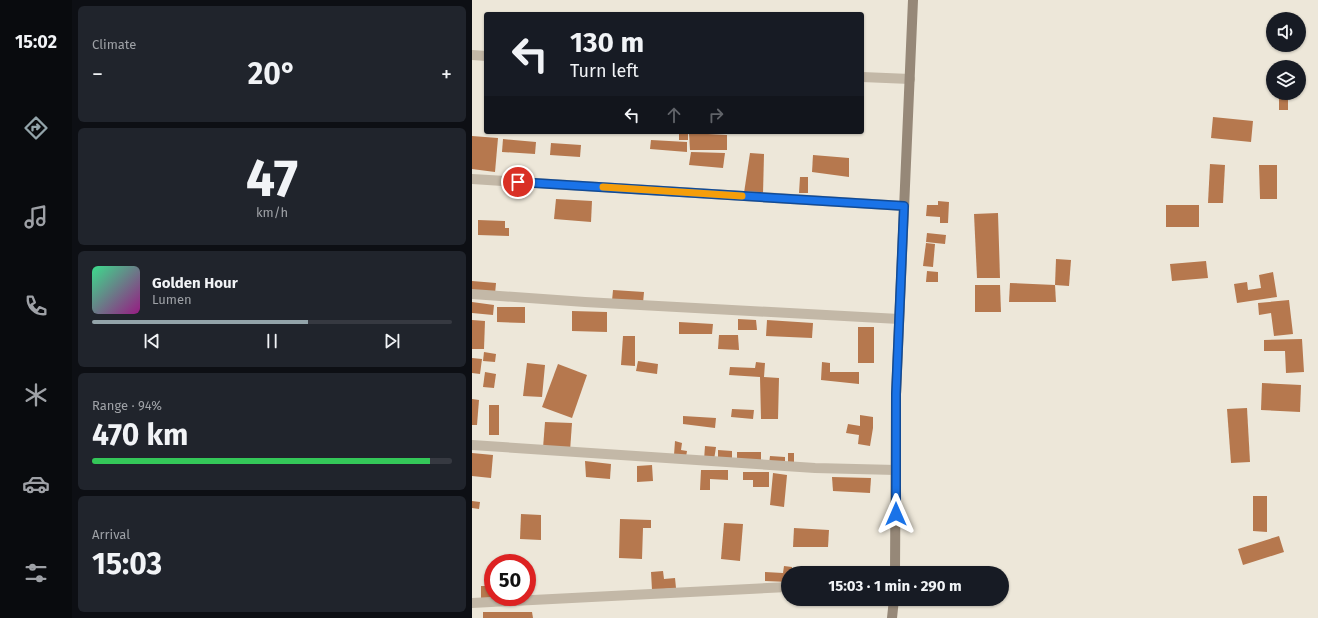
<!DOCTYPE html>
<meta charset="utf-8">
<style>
:root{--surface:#171b24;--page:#20242c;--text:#f1f3f6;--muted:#9ea1a6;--line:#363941;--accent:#93a4aa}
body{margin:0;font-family:"Fira Sans",sans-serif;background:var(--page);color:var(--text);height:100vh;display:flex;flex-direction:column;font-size:15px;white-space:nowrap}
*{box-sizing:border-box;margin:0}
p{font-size:13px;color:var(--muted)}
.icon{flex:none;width:22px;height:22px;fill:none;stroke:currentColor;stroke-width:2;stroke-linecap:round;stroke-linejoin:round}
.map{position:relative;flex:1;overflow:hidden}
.panel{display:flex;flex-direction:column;gap:6px;padding:6px;background:#0d0f14;width:400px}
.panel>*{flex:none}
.guide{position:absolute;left:12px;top:12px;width:380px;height:122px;border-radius:4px;box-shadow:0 1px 3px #0004;background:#171b24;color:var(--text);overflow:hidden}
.fabs{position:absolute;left:794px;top:12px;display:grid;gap:8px}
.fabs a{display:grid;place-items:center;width:40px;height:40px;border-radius:50%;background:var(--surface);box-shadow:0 1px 3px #0004;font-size:20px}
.speed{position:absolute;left:12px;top:554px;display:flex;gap:8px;font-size:20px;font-weight:700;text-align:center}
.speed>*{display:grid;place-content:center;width:52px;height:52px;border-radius:50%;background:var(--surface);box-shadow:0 1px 3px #0004;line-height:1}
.speed .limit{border:6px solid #d22;background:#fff;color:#111}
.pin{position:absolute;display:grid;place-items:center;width:34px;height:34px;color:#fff;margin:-17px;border:2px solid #fff;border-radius:50%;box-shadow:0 1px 4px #0007}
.me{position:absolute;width:44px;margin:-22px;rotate:0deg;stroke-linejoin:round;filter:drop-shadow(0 0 3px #0008)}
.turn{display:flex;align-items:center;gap:14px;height:84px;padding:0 20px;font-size:18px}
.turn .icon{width:52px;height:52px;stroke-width:2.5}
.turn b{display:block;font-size:28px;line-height:34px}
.lanes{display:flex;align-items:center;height:38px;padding:0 20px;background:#0003;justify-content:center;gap:20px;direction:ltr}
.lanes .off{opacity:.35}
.big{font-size:30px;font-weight:700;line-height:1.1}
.panel .widget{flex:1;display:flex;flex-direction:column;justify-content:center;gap:6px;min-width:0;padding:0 14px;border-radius:6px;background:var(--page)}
.panel .dial{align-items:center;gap:0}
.dial b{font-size:52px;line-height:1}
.song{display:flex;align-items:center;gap:12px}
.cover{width:48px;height:48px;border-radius:6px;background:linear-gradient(135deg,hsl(150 70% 55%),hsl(310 70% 35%))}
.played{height:4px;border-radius:2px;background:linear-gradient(90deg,var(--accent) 60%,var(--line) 60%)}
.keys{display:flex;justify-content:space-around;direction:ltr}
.heat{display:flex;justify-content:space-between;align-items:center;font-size:22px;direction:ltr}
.charge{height:6px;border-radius:3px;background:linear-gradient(90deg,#34c759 94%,var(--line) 0)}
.trip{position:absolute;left:309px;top:566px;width:228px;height:40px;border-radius:20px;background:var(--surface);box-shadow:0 1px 3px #0004;font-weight:700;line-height:40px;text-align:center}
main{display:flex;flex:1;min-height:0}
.tabs{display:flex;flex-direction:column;width:72px;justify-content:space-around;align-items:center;background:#090b0e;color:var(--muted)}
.tabs .icon{width:28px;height:28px}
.tabs .active{color:var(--accent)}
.tabs b{font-size:18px;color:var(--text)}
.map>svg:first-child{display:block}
</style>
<main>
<nav class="tabs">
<b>15:02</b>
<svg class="icon active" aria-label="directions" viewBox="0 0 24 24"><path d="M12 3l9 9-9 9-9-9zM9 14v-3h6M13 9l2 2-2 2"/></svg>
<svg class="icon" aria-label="music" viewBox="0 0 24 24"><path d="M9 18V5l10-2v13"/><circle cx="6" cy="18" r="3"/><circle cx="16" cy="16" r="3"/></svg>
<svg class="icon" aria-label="phone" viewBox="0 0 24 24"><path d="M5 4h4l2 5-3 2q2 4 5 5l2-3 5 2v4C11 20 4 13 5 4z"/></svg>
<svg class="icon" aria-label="climate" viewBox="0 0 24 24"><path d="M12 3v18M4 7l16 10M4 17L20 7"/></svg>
<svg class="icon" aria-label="car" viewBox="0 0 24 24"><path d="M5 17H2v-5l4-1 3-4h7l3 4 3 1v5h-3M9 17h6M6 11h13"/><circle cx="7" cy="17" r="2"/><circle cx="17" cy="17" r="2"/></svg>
<svg class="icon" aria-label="filters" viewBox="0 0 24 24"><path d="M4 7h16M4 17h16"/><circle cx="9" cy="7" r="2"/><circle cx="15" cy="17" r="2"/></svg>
</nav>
<section class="panel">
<div class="widget"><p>Climate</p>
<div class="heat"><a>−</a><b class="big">20°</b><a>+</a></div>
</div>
<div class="widget dial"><b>47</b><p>km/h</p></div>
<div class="widget">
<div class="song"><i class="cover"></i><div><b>Golden Hour</b><p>Lumen</p></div></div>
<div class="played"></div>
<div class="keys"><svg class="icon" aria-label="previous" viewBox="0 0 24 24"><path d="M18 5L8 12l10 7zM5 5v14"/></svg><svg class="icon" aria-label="pause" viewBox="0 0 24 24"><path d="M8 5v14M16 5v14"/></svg><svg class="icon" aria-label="next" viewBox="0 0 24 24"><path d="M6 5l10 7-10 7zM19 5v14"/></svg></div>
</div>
<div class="widget"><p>Range · 94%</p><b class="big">470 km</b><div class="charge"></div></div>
<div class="widget"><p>Arrival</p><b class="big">15:03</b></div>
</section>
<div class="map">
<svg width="846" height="618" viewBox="0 0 846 618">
<rect width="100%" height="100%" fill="#ede7d9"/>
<g fill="#b6784e">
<rect x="807" y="94" width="9" height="16"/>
<path d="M741,117L781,121L779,142L739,138Z"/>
<rect x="207" y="132" width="9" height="8"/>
<path d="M217,133L255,135V150H218Z"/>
<path d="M0,136L26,138L23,172L0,169Z"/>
<path d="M31,139L64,142L63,154L30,152Z"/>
<path d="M179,140L215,142V152L178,149Z"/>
<path d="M79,143L109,145L108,157L78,155Z"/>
<path d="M219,152L253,153L251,168L217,165Z"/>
<path d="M278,153L292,154L291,194L272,193Z"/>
<path d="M341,155L377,158V177L340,172Z"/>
<path d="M738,164L753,165L751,203H736Z"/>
<path d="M787,165H805V199H788Z"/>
<path d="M328,177H336V193H327Z"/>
<path d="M84,199L120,201L119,222L82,219Z"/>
<path d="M466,201L477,202L476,223H468V217L454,216L455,205H466Z"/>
<rect x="694" y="205" width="33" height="22"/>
<path d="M526,213L528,278H505L502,214Z"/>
<path d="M6,220L33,221V228H37V236L6,235Z"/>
<path d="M455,233L474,235L473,244L454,242Z"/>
<path d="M454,243L463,244L461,267L451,266Z"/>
<path d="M584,259L599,260L597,286L583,285Z"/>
<path d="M734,261L736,278L700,281L698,264Z"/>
<path d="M455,271L466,272V282H454Z"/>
<path d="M801,272L805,297L765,303L762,284L775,282L776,290L789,288L787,275Z"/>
<path d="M0,281L24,283L23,294H0Z"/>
<path d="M538,283L583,285L584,302H537Z"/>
<path d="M503,285H528L529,312H503Z"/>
<path d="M141,290L172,292L171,303L140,301Z"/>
<path d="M817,300L821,334L802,336L799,313L787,315L786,303Z"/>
<path d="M0,302L22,305L21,315L0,313Z"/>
<path d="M25,307H53V323L25,322Z"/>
<path d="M100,311L135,312V332L100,331Z"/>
<path d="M266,319L284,320L285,330H266Z"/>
<path d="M0,320L13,321L12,349H0Z"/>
<path d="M295,320L341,323L340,338L294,336Z"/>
<path d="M207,322L241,324L240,334H207Z"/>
<rect x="386" y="327" width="16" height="36"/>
<path d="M247,335H266L267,350L246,349Z"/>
<path d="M151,336H163V366L149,365Z"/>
<path d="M830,339L832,372L814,373L813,351H792V340Z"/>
<path d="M12,352L24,354L23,362L11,361Z"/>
<path d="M0,358L10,359L8,374L0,373Z"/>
<path d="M166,361L186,364L185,374L164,371Z"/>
<path d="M284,362L293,363L292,377L307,378L306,419H289L288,377L257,375L258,367L283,368Z"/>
<path d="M350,362L358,363V372H387V384L349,380Z"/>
<path d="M55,363L73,365L70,397L51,396Z"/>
<path d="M86,364L115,375L100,418L70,407Z"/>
<path d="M13,372L24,374L22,388L11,387Z"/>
<path d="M790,383L829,385L828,412L789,410Z"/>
<path d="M0,399L7,400L5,425H0Z"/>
<rect x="17" y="405" width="10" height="30"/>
<path d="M775,408L778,462L759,463L755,409Z"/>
<path d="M260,409L282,410L281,419L259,417Z"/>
<path d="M388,415L401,417V428L398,446L386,444L387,435L374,433L376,424L388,426Z"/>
<path d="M211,416L244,418L243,428L211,424Z"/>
<path d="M73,422L100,423L98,451L71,448Z"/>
<path d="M203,441L210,443L209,450L215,451L214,457L202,455Z"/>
<path d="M233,446L244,447L242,460H232Z"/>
<path d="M246,450L260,451V460L246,459Z"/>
<rect x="265" y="452" width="24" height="10"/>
<path d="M0,453L21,455L19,478L0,476Z"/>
<path d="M316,453H322V464L316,465Z"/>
<path d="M298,456L313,457V465L297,464Z"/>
<path d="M113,461L139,464L138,479L114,477Z"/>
<path d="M180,465L181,481L165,482V466Z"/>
<path d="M229,470H256V480L238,479V490H228Z"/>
<path d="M271,472H297V487H281V480H271Z"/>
<path d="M301,473L315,475L312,507L298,505Z"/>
<path d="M360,477L399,478L398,493L361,491Z"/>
<path d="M781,496H795V532L781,531Z"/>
<path d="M0,501L8,502L7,509L0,508Z"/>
<path d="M49,514L69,515V540L48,539Z"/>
<path d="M148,519L179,520V528H171L170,559L147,558Z"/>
<path d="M252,523L271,524L268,561L249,559Z"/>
<path d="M322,528L357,530L356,547H321Z"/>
<path d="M807,536L812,552L771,565L766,549Z"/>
<path d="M312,566L320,567V573H316V582L293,581V572L311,573Z"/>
<path d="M191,571L192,579L203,578L204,588L180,590L179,572Z"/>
<path d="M55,585L59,586L58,597H55Z"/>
<path d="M9,586H21V597L9,599Z"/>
<path d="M11,612H60L61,618H11Z"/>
</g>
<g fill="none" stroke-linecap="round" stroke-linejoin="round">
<g stroke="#c3b8a7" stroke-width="10">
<path d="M0,55L14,56"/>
<path d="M390,77L438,79"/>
<path d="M0,179L432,206"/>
<path d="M0,294L113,302L427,319"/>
<path d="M0,445L343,468L424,470"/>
<path d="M0,603L316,587"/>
</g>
<g stroke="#968878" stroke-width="10">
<path d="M423,573L424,395L441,0"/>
<path d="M420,618L422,599"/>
</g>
</g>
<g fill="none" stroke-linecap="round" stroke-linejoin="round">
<g stroke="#114b97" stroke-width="10">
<path id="route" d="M46,182L432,206L424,394V514"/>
</g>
<use href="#route" stroke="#1a73e8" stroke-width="7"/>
<path stroke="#f59e0b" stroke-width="7" d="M131,187L270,196"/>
</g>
</svg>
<div class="fabs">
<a><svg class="icon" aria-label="sound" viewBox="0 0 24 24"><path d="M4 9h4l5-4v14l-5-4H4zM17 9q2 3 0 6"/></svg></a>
<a><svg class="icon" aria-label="layers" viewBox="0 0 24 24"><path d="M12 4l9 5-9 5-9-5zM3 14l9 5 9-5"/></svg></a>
</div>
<div class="speed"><div class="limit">50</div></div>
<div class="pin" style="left:46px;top:182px;background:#d93025"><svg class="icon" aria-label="arrive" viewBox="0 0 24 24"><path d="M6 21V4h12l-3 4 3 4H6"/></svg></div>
<svg class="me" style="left:424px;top:514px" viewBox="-20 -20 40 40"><path d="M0-17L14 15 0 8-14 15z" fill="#1a73e8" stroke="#fff" stroke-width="4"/></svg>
<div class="trip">15:03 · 1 min · 290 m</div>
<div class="guide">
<div class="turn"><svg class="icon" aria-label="left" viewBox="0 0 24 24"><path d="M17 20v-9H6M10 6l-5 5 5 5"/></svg><div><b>130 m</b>Turn left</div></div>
<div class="lanes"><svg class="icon" aria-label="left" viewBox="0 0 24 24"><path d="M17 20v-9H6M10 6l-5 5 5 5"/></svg><svg class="icon off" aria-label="ahead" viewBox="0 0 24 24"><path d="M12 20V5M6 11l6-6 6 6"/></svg><svg class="icon off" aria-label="right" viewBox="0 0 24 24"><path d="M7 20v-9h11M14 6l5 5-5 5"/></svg></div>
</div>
</div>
</main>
